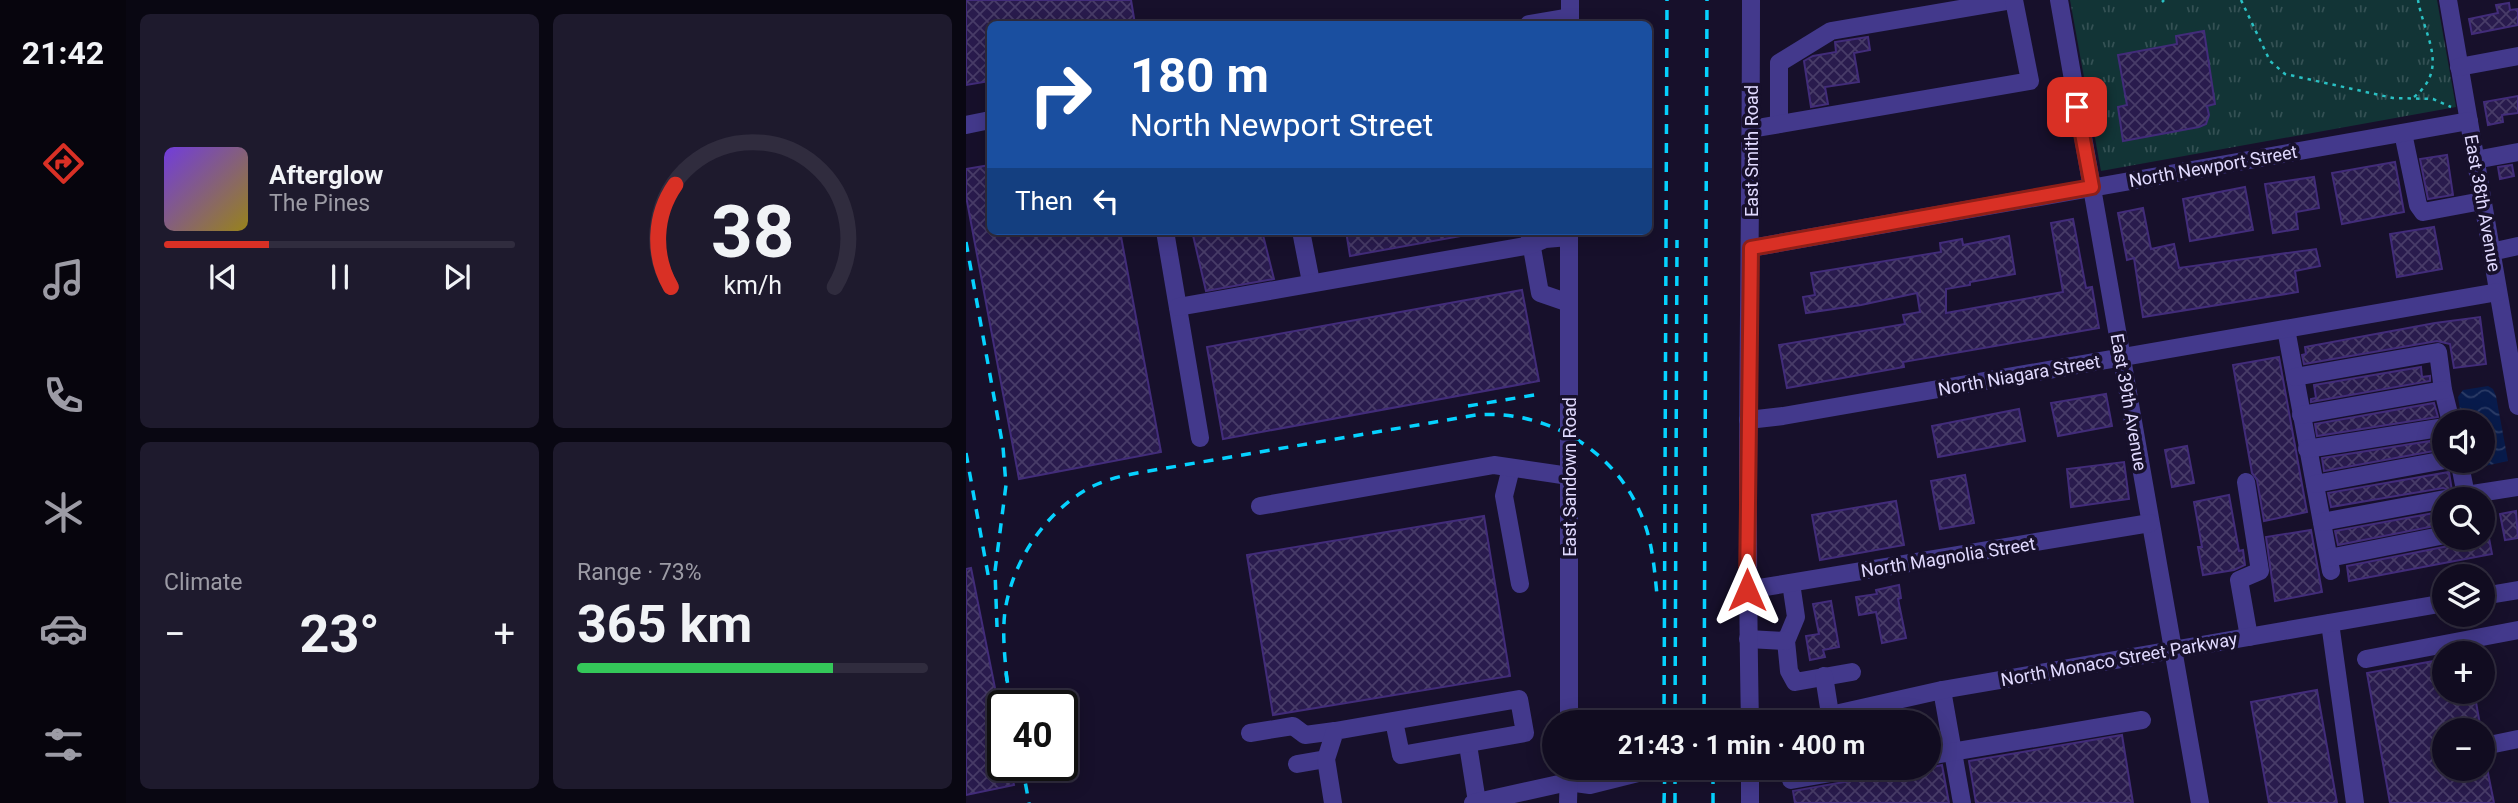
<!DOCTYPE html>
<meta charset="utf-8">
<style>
:root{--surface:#110c20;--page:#1e1a2d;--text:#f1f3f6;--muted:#9c9ba5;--line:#302c3e;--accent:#d93025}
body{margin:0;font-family:Roboto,sans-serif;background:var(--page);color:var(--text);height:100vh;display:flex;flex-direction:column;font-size:26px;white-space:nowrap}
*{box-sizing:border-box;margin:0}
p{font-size:23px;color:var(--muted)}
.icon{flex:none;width:38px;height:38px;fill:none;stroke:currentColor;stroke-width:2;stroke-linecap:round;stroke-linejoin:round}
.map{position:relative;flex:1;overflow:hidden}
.drawer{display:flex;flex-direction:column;gap:14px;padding:14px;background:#090712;width:840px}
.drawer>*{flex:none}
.guide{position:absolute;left:21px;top:21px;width:665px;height:214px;border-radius:10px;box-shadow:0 4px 18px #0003,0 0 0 2px var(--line);background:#1a4fa0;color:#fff;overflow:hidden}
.buttons{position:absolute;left:1466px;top:410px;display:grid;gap:14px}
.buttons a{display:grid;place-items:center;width:63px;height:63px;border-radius:50%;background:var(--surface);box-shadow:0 4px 18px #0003,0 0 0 2px var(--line);font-size:35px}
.speed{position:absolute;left:21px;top:690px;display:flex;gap:14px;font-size:35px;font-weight:700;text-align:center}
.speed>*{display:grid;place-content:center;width:91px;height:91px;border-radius:50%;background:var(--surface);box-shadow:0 4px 18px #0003,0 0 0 2px var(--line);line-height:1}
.speed .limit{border:4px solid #111;border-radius:10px;background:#fff;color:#111}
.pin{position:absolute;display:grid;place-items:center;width:60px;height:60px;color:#fff;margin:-30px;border-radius:14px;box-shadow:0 4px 10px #0006}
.me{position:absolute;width:77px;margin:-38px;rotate:0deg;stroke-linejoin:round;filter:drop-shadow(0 0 5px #0008)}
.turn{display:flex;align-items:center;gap:24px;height:147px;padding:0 28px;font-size:32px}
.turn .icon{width:91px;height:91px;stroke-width:2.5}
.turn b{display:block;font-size:49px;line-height:60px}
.then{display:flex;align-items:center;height:66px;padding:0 28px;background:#0003;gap:14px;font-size:26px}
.big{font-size:52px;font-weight:700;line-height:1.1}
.drawer .card{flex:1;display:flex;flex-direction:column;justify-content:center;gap:10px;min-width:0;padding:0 24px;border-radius:10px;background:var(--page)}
.drawer .dial{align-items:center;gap:0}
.dial svg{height:182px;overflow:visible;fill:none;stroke:var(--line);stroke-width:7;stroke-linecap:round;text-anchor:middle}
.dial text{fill:var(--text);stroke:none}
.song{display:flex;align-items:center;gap:21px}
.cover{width:84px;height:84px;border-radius:10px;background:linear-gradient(135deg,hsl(260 70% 55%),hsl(50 70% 35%))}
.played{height:7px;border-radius:4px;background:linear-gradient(90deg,var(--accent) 30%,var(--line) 30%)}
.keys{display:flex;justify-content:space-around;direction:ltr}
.heat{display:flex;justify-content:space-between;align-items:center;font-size:38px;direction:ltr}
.charge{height:10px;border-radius:5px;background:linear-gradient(90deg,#34c759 73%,var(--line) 0)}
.drawer .tiles{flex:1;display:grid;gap:14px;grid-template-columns:repeat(2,1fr)}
.trip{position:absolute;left:576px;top:710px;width:399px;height:70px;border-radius:35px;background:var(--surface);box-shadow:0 4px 18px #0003,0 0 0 2px var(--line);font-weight:700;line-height:70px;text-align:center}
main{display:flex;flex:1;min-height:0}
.tabs{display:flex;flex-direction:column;width:126px;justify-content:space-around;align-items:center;background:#07050d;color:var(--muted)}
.tabs .icon{width:49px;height:49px}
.tabs .selected{color:var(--accent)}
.tabs b{font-size:32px;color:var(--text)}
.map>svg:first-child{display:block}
</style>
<main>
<nav class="tabs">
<b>21:42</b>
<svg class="icon selected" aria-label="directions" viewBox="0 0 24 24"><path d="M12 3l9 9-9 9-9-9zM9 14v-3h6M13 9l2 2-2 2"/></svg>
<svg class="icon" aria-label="music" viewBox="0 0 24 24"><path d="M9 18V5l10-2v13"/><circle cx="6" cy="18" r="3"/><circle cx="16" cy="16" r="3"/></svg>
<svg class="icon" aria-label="phone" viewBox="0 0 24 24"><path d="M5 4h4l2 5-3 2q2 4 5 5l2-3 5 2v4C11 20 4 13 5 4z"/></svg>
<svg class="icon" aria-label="climate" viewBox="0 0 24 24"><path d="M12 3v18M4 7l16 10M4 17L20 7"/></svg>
<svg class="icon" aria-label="car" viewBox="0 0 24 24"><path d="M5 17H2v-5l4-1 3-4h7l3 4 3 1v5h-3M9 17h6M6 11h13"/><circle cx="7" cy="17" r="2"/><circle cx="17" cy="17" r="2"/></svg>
<svg class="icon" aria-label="filters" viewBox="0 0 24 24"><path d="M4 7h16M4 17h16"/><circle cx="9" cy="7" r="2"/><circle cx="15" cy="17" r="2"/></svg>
</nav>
<section class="drawer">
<div class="tiles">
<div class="card">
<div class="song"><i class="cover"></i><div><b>Afterglow</b><p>The Pines</p></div></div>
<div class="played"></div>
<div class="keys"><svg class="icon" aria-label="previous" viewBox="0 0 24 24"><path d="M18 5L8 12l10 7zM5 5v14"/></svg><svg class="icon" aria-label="pause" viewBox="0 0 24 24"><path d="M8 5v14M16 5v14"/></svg><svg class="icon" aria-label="next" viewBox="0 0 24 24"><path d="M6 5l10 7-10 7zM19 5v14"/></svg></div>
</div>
<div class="card dial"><svg viewBox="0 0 100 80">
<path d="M14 69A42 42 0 1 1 86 69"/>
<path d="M14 69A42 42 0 0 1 16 24" stroke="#d93025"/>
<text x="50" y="56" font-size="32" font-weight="700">38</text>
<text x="50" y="72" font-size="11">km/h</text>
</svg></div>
<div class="card"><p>Climate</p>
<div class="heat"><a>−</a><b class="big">23°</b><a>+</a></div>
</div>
<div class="card"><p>Range · 73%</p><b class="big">365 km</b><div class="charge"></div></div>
</div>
</section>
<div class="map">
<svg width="1552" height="803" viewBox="0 0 1552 803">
<defs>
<pattern id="park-tufts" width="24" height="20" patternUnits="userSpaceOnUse" patternTransform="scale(1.75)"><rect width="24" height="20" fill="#123436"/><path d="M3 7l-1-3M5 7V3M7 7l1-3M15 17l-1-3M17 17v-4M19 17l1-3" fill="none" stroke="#345154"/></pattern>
<pattern id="water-waves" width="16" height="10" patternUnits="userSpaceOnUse" patternTransform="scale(1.75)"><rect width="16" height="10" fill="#081b4c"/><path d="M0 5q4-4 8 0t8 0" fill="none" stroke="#2c3c67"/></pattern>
<pattern id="building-cross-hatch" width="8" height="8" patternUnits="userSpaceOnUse" patternTransform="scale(1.75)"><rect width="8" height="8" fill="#291b4d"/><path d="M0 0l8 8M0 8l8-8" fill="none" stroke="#483c68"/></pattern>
</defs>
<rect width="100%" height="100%" fill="#17102b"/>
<path fill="url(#park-tufts)" d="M1104,0H1471L1490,107L1135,171Z"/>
<path fill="url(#water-waves)" d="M1522,386L1527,389L1530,396L1542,461L1505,469L1503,460H1517V422H1496L1492,397L1497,390Z"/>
<g fill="url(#building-cross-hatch)" stroke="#422c7a" stroke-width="2">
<path d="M0,0H165L169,24H24V81L0,85Z"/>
<path d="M1543,3L1544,10L1552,9V25L1506,34L1503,19L1532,13L1530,5Z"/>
<path d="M1238,31L1249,104L1241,106L1243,115L1240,124L1233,127L1157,141L1152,107L1161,105L1152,55L1211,44L1210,36Z"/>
<path d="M902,37L904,50L888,53L893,82L859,87L862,104L845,107L838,61L847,56L870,52L869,42Z"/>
<path d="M1552,96V113L1536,115L1537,122L1522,125L1518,102Z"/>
<path d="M1481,155L1487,195L1462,199L1454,159Z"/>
<path d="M1429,162L1438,212L1376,224L1366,173Z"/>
<path d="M24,165V231H154L195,452L53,479L0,196V169Z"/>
<path d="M1546,165L1548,176L1534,179L1532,167Z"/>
<path d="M1348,177L1353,208L1330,212L1332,229L1307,233L1299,184Z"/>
<path d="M1279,187L1287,230L1224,241L1217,199Z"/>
<path d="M1177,208L1185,249L1208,244L1213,268L1350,249L1354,266L1329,271L1332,292L1177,317L1168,258L1161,260L1152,213Z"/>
<path d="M1107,219L1120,288L1126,287L1133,328L937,362L938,367L821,388L813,345L939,324L937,315L954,312L951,293L895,305L840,313L837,297L849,295L845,273L975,252L974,243L996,239L997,245L1043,236L1049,274L1004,282V285L980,289V313L1097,292L1085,223Z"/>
<path d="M1468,227L1476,269L1431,277L1424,234Z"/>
<path d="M226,231H296L308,279L240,291Z"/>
<path d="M380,231H494L495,236L384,256Z"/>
<path d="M556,290L573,381L257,439L241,347Z"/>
<path d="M1514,317L1520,364L1488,368L1484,344L1471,341L1338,364L1336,355L1340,354L1339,347L1469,323Z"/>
<path d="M1313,357L1341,512L1298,521L1291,480L1286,473L1267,365Z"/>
<path d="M1455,367L1456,377L1464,376V381L1345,402V399L1350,398L1348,385Z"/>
<path d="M1140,394L1146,426L1092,436L1085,403Z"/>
<path d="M1468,403L1472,417L1351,436L1349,424Z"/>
<path d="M1053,409L1059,441L972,457L966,426Z"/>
<path d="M1477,439L1479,449L1358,471L1356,458Z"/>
<path d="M1221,446L1228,483L1206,487L1199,450Z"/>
<path d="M1158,462L1163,499L1105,507L1101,469Z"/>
<path d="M1483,472L1486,491L1477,488L1365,507L1362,493Z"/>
<path d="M999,475L1008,523L974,529L965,481Z"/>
<path d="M1263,495L1273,551L1277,550L1279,565L1268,570L1237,575L1232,547H1236L1228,502Z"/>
<path d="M930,501L938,545L854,560L846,515Z"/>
<path d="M1479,511V524L1372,545L1369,531Z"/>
<path d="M1550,511L1552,538L1539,540L1534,514Z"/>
<path d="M518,516L544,676L307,715L281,555Z"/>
<path d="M1345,530L1356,592L1309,601L1300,537Z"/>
<path d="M1523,538L1526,554L1383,581L1381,566Z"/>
<path d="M5,568L37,728V765H44L48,785L0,795V569Z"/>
<path d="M933,585L935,598L932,599L940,638L916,643L910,612L893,615L890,597L911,594L910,590Z"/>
<path d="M865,601L873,647L857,650L859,657L844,660L840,636L853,634L847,604Z"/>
<path d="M1479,659V691H1508L1515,730H1479V768H1521L1528,803H1424L1401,673Z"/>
<path d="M1351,690L1371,803H1303L1285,702Z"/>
<path d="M1156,735L1167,803H1010L1003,761Z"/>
<path d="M976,765L983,803H829L827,791L895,779L903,772L926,768H962Z"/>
</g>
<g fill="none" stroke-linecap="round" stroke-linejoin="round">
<g stroke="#2ac0c3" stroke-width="2.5" stroke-dasharray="3.5 5" stroke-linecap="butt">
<path d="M1275,0L1304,61L1319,74L1427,98L1467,99L1485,107"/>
<path d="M1196,2L1198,0"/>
<path d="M1448,97C1484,68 1458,36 1452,0"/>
</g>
<g stroke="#43398c" stroke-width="18">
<path d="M1093,0L1234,803"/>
<path d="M1482,0L1552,406"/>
<path d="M563,24L604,17"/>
<path d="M604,24V0"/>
<path d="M1493,67L1552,56"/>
<path d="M813,124V63L865,31L1047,0"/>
<path d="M0,125L24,120"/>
<path d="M785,129L1064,81L1048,0"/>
<path d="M1437,133L1452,205L1457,212L1516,201"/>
<path d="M1509,160L1552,152"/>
<path d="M199,231L234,438"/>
<path d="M335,231L345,282"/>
<path d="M563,231L574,293L603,303"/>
<path d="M785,248L1503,121"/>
<path d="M1525,252L1552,246"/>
<path d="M212,307L565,245L579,239L603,237"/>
<path d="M1320,329L1365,571"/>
<path d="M1329,377L1472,352L1477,390L1485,422"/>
<path d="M1335,415L1477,390"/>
<path d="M782,420L817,416L1532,292"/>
<path d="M1341,449L1479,427"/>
<path d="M1493,460L1500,495L1552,487"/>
<path d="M545,468L538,496L554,584"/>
<path d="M1280,482L1294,571L1273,580L1283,637"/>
<path d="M1349,484L1479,460"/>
<path d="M294,506L528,465L603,476"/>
<path d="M1356,522L1479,499"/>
<path d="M1363,558L1479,535"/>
<path d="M825,583L830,617L820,641L823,671L829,682L886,672"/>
<path d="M781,590L1184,523"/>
<path d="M1517,596L1552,590"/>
<path d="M1364,623L1389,803"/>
<path d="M782,639L820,641"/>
<path d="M1400,659L1552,630"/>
<path d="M858,676L864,714"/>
<path d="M976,690L996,803"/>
<path d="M603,723V231"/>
<path d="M784,723C779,482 785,241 785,0"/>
<path d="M829,723L976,690L1479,603"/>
<path d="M284,733L327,726L339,735L369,731"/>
<path d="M1528,744L1552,739"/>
<path d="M502,745L511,802"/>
<path d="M962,756L1176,720"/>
<path d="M331,764L360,759"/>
<path d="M825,780L893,768"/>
<path d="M367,803L360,759L369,731L553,699L559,733L435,755L428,721"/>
<path d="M507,803L602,782L624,785L692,768"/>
<path d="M602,803L603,768"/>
<path d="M784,803V768"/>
</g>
<g stroke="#06d2ff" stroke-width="3.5" stroke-dasharray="10 9" stroke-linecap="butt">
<path d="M0,242L37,447L40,485L29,571L31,627"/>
<path d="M502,406L574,394"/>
<path d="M0,453L23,580"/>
<path d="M40,673L45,705"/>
<path d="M41,681C39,658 36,635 39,611C47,560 79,512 125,487C141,479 159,475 177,472L510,415C577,409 646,448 673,510C686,537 688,565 691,595"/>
<path d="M698,723L701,0"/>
<path d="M709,723L711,240"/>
<path d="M738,723L741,0"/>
<path d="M56,765L63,803"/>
<path d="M698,803L699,768"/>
<path d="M709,803V768"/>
<path d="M747,803V768"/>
</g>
</g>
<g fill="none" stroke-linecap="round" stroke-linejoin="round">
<g stroke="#8d1f18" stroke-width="18">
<path id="route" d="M781,590L785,248L1126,187L1111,107"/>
</g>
<use href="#route" stroke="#d93025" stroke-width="12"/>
</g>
<g text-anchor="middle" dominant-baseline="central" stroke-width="7" stroke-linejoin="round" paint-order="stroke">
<g font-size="18" fill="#e1daff" stroke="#17102b">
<text transform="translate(785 151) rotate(-90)">East Smith Road</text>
<text transform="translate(1247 166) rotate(-10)">North Newport Street</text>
<text transform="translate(1517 203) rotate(80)">East 38th Avenue</text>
<text transform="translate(1053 375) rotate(-10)">North Niagara Street</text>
<text transform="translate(1163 402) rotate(80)">East 39th Avenue</text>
<text transform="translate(603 477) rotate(-90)">East Sandown Road</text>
<text transform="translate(982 557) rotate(-9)">North Magnolia Street</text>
<text transform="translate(1153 659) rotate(-10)">North Monaco Street Parkway</text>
</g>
</g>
</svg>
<div class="buttons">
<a><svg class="icon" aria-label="sound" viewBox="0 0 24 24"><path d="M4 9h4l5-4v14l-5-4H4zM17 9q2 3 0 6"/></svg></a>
<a><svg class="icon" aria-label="search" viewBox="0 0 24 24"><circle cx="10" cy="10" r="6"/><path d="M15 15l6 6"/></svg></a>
<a><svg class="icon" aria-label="layers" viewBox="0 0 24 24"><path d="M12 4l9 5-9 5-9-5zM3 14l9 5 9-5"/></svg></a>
<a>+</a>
<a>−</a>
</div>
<div class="speed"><div class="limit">40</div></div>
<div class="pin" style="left:1111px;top:107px;background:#d93025"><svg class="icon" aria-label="arrive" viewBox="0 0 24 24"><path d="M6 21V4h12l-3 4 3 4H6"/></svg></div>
<svg class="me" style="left:781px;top:590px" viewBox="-20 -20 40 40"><path d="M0-17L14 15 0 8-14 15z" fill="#d93025" stroke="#fff" stroke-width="4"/></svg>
<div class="trip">21:43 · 1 min · 400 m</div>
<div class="guide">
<div class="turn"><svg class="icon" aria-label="right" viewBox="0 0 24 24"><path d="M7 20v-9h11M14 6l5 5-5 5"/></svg><div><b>180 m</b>North Newport Street</div></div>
<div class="then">Then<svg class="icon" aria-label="left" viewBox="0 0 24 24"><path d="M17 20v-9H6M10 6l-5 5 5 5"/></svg></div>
</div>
</div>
</main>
